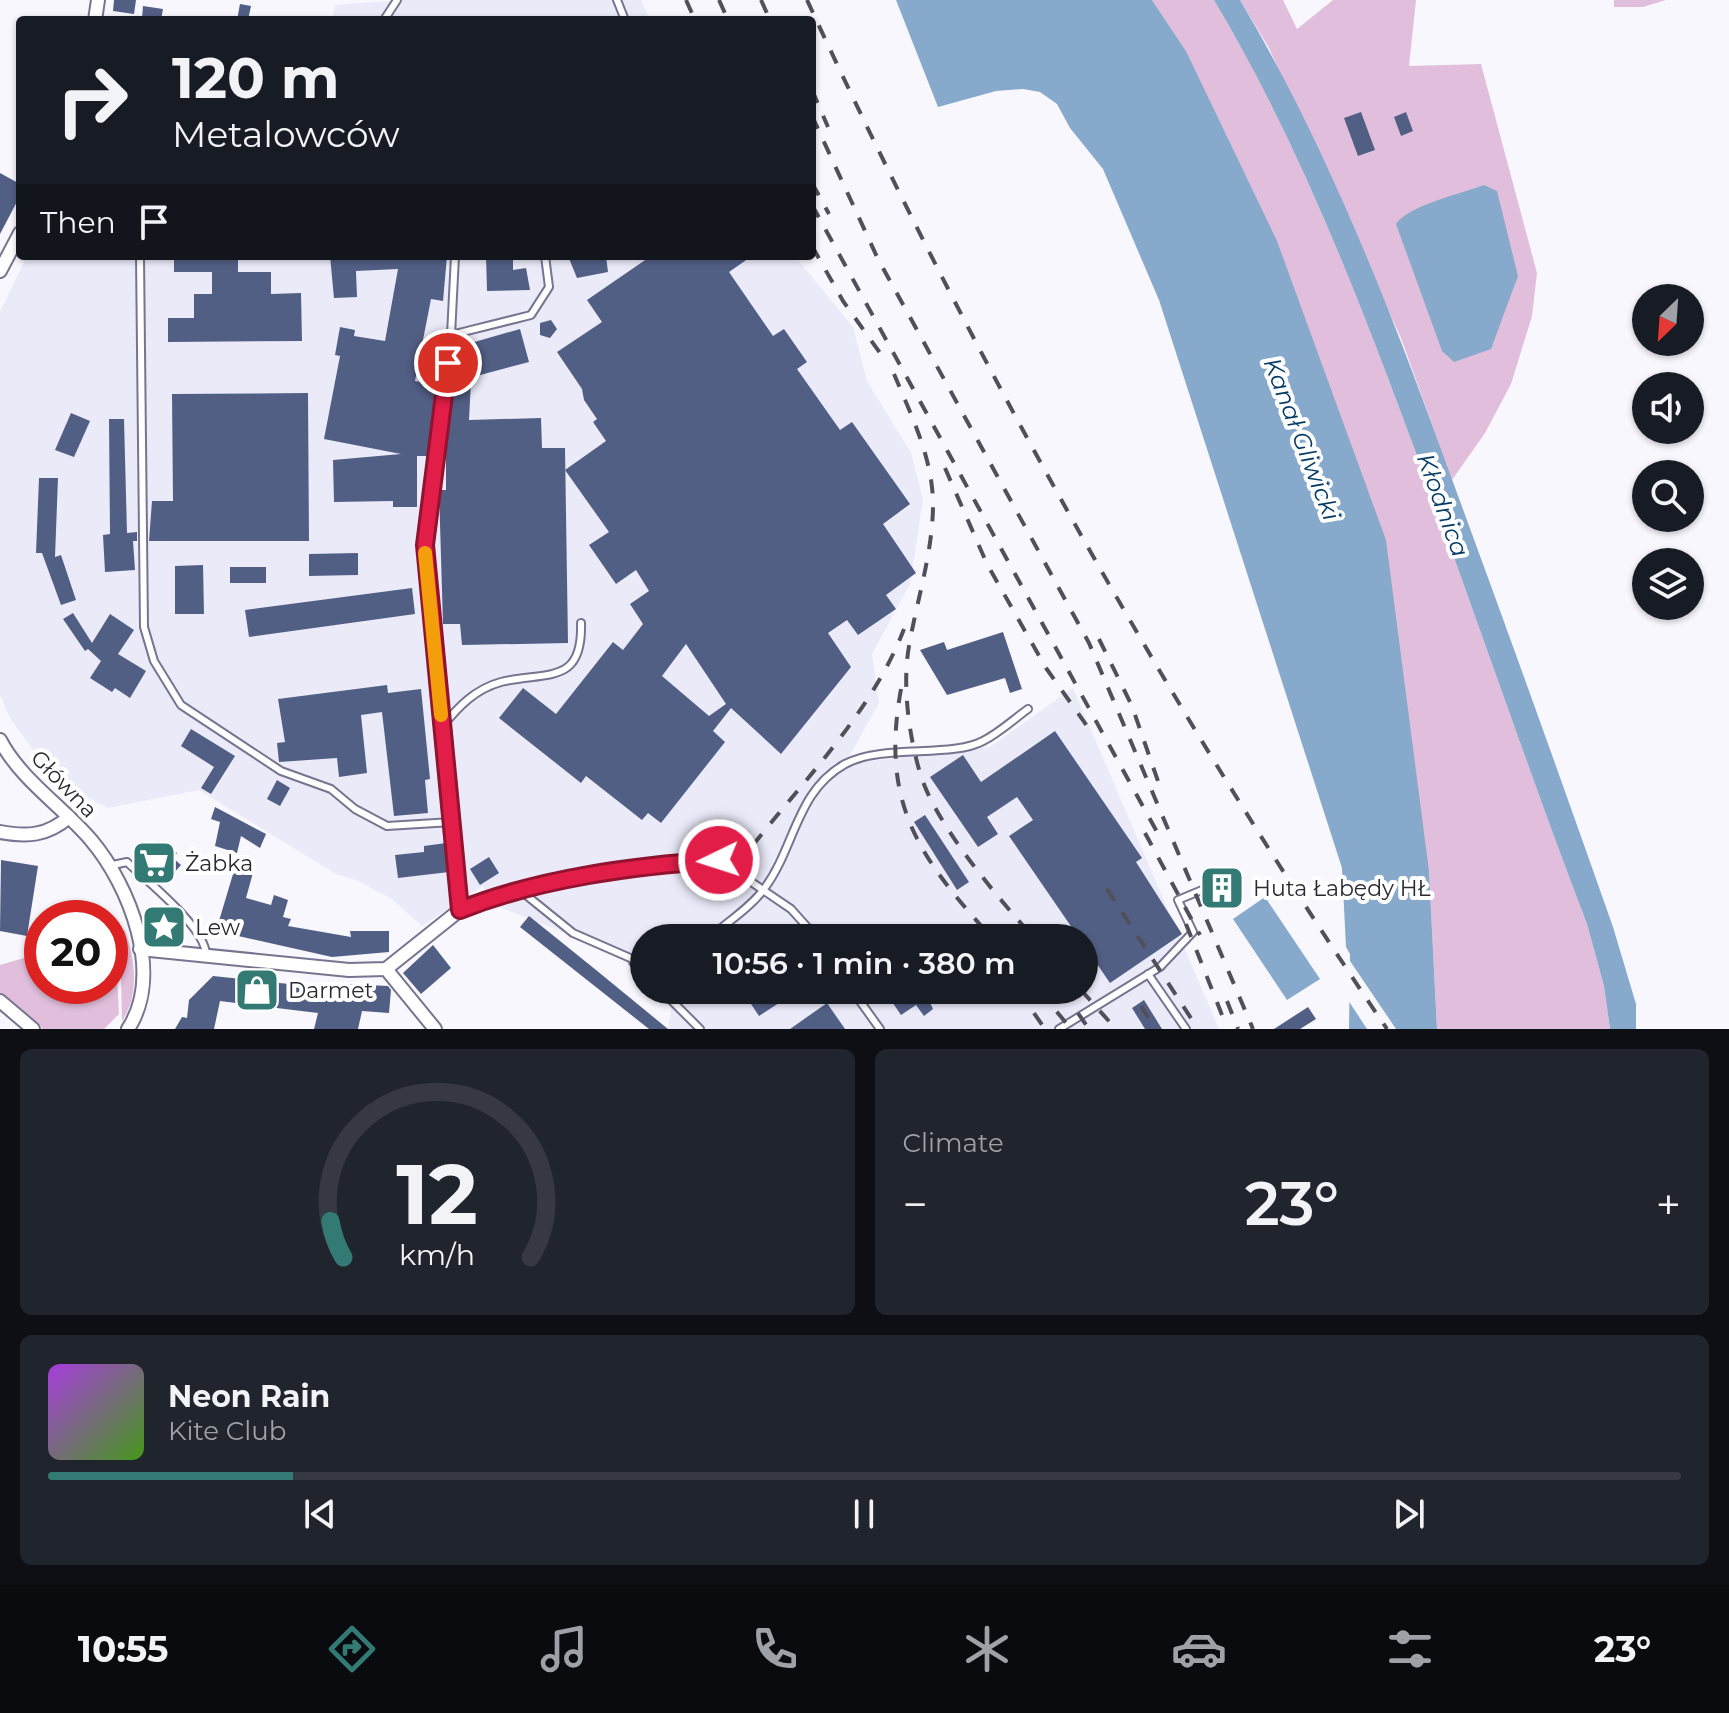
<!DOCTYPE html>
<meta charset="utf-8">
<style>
:root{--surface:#171b24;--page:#20242c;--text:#f1f3f6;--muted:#9ea1a6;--line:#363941;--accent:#327a73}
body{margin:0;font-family:Montserrat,sans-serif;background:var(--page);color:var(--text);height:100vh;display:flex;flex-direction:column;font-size:30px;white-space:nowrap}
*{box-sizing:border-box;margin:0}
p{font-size:26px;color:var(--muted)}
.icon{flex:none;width:44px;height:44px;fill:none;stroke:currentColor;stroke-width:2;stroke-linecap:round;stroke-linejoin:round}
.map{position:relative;height:1029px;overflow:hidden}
.sheet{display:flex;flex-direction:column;gap:20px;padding:20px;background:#0d0f14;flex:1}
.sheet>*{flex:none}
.guide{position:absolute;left:16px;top:16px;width:800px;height:244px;border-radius:8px;box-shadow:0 2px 6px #0004;background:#171b24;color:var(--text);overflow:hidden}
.needle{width:52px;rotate:205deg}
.tools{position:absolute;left:1632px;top:284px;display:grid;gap:16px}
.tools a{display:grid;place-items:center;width:72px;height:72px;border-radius:50%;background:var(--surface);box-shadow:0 2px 6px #0004;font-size:40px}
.speed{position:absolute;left:24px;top:900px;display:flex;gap:16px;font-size:40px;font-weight:700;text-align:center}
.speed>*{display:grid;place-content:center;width:104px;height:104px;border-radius:50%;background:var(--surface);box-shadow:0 2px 6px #0004;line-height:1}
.speed .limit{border:12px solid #d22;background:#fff;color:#111}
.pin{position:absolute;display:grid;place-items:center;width:68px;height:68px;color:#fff;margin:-34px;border:4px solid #fff;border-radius:50%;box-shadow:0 2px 8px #0007}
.me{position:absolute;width:88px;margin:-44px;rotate:266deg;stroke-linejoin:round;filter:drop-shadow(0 0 6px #0008)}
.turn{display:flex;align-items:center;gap:28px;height:168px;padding:0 24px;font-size:36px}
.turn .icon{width:104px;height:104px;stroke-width:2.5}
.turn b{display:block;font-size:56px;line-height:68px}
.then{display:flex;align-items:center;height:76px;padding:0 24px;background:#0003;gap:16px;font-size:30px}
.big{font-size:60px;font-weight:600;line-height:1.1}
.sheet .tile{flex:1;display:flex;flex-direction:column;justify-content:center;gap:12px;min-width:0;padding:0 28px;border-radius:12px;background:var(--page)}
.sheet .dial{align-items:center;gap:0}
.dial svg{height:208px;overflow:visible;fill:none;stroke:var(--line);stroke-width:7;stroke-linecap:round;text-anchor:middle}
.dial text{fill:var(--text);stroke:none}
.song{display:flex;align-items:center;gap:24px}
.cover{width:96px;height:96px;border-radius:12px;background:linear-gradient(135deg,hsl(280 70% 55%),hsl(100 70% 35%))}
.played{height:8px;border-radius:4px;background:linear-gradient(90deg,var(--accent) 15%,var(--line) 15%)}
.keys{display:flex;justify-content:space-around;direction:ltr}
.heat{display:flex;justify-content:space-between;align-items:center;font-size:44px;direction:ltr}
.sheet .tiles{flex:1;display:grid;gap:20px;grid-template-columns:1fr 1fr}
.tile:last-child{grid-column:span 2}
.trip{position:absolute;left:630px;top:924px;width:468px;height:80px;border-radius:40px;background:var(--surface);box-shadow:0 2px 6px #0004;font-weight:600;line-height:80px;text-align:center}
.menu{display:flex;height:128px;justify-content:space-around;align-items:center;background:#090b0e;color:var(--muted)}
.menu .icon{width:56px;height:56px}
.menu .on{color:var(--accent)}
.menu b{font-size:36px;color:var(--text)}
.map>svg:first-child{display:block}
</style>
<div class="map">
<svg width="1729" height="1029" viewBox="0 0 1729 1029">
<rect width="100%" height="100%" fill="#f8f7fd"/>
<g fill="#ebeaf9">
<path d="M403,0H641L650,20H332L335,5Z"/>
<path d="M27,256H795L853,327L867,381L911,453L923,500L910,584L872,654L879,703L845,764L990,747L1073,688L1219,1029H668L674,990H1084V938H644V964L494,905L483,886L422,926L392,899L358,881L336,874L199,790L108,808L57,781L11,720L0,695V312Z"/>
</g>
<g fill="#e1bfdc">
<path d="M1152,0H1214C1293,133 1349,273 1403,418C1466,586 1523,757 1587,924L1604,986L1610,1029H1437L1429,871L1186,51Z"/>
<path d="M1240,0H1283L1297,29L1333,0H1416L1409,66L1481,64L1537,273L1532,316L1511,384L1485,433L1452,480L1401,338L1269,48Z"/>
<path d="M1614,0H1666L1643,7H1614Z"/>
<path d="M125,930C135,960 140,993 122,1021L120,932Z"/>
<path d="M110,953H116L119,1014L104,1029H43L0,994V965L34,955L37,960L42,959V986H110Z"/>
</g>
<g fill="#87a9cc">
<path d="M896,0H1152L1186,51L1277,241L1386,540L1429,871L1437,1029H1349L1350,954L1346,947L1342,868L1159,300L1103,169L1070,128L1057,104L1040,92L1023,89L996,91L938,107Z"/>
<path d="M1214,0H1240C1332,155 1396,324 1457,493C1510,637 1562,782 1613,927L1636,1004V1029H1610L1604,986L1587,924C1523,757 1466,586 1403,418C1349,273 1293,133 1214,0Z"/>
<path d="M1484,185L1497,191L1518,276L1491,349L1454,362L1442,351L1396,224C1407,206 1463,193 1484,185Z"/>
<path d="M1265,897L1320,979L1287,1000L1233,919Z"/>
</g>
<path fill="#f8f7fd" d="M1346,955L1396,1029H1367L1346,997Z"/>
<g fill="#525f85" fill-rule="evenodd">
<path d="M114,0H136L134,14L113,11Z"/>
<path d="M240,4L251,6L248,20H237Z"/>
<path d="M143,6L163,9L161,20L142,18Z"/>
<path d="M1361,112L1375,150L1358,156L1344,118Z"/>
<path d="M1406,112L1413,131L1401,136L1394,117Z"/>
<path d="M0,173L20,184V196L0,234Z"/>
<path d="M174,256H238V272H271V294L301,293L302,341L168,342V318H194V294H212V272H174Z"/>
<path d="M330,256H447L443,301L431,299L415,381L439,385L430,456H417V507H393V501L334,502L333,460L401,454L324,439L340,356L335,355L340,327L355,330L354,336L385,341L398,269L356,271L357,297L334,298Z"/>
<path d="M486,256H513V270L526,268L530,290L487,291Z"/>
<path d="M568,256H606L608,272L577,278Z"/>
<path d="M651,256H752L729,272L773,336L784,329L807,362L797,369L840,430L852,422L910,504L883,524L916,573L886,595L896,609L858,635L847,620L828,633L851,667L781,754L731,708L713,731L725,742L661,823L648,813L642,820L586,776L581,783L499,718L523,688L556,714L613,642L623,650L643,624L630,604L649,591L636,570L616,584L589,545L609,532L565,470L606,441L593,422L597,419L584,400L582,389L557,352L602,322L587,300ZM686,644L726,704L709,716L662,676Z"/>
<path d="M551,320L557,329L550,338L540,335V323Z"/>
<path d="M520,329L529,362L469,378L457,347Z"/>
<path d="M456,380L471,381L469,420L541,418L542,448H565L568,643L462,645L460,624H443L439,490H446V456H442L451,388H456Z"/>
<path d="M308,393L309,541H149L152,501H173L172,394Z"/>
<path d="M71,413L90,421L74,457L55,450Z"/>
<path d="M109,419H124L127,533L137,532V541H133L135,570L105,572L103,535L110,534Z"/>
<path d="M39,478H58L55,557L61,555L76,600L61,605L42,553H36Z"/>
<path d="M358,553V575L309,576V554Z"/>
<path d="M203,565L204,614H175V566Z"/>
<rect x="230" y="567" width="36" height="16"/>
<path d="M412,588L415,614L249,637L245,610Z"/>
<path d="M73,613L92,643L110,614L134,630L118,654L146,671L130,698L115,688L112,692L90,678L101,661L88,649L85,651L63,619Z"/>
<path d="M1003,632L1022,689L1010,693L1005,678L947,695L920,650L944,642L947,650Z"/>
<path d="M387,685L388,693L421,689L430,779L425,780L428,813L394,816L382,712L361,715L367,773L339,777L337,758L279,762L277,743L285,742L278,699Z"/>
<path d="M191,729L235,756L211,794L201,788L214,767L181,746Z"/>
<path d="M1055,731L1142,858L1136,862L1182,934L1110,983L1084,945V938H1079L1009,836L1033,820L1017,797L987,817L998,834L978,847L930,777L963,755L981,782Z"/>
<path d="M277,780L290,788L280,806L267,799Z"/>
<path d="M215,807L266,834L260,848L241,836L237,853L215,846L220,822L211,819Z"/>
<path d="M925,815L969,882L957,890L914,822Z"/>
<path d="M158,841L177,853L173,858L181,865L165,883L140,860Z"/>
<path d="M446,843L449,872L398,878L395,855L424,852V846Z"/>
<path d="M489,857L499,873L480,885L470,869Z"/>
<path d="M1,860L38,866L27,936L0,931Z"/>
<path d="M236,864L254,869L246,898L271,905L274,895L288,900L283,917L291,919L288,926L351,937L350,931H389V952L332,957L216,931Z"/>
<path d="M1226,870L1240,895L1219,909L1203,881Z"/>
<path d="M529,916L596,970L668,1029H649L520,927Z"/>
<path d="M433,945L451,968L421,994L403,973Z"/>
<path d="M213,976L326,988V983L388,986L391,990L389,1013L362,1011L358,1029H314L318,1013L220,1001L214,1029H175L182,1017L187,1018L189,1000Z"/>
<path d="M771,990L779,1003L759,1016L751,1004Z"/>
<path d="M884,990H924L933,1009L924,1016L916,1005L901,1015Z"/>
<path d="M1144,1000L1162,1029H1145L1132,1008Z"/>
<path d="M827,1003L845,1029H790Z"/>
<path d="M1308,1007L1316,1019L1300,1029H1274Z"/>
</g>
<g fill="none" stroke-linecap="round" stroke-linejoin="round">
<g stroke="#777490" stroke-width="10">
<g id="lane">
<path d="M617,0L625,20"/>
<path d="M384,20L397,0"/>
<path d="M140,256L144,627L154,661L181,705L281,771L331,789L355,809L387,826L452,822"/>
<path d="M455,256L451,335L425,545L460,910"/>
<path d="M451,335L531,315L549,287L545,256"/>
<path d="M442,727C458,707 475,689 501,682C546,671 583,686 581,623"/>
<path d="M108,866L127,862C148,882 206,928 206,955"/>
<path d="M521,891L573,933L644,964"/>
<path d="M489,898L640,866L719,860L791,909L817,938"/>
<path d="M709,938C726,923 750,908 764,889C795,848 796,791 845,764C882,744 951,758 983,741C999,733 1014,719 1028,709"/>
<path d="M633,962L644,973"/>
<path d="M1148,974L1186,1029"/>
<path d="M661,990L700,1029"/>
<path d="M852,990L880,1029"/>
<path d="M1059,1029L1160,967L1193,932L1178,900L1202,890"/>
</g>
</g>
<g stroke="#777490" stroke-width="16">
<g id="street">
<path d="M95,20L98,0"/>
<path d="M0,271L20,233"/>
<path d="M0,740C21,780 62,806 91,840C130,886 164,974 128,1029"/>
<path d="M0,832C27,837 47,836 69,817"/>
<path d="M140,949L349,970L386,969L460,910L489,898"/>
<path d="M386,969L435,1029"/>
<path d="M0,1001L33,1029"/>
</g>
</g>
<use href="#lane" stroke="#fff" stroke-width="6"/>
<use href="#street" stroke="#fff" stroke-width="12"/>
<g stroke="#51505a" stroke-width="4" stroke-dasharray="14 14" stroke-linecap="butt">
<path d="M686,0L695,20"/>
<path d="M719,0L728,20"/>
<path d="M761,0L770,20"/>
<path d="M807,0C972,357 1166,703 1387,1029"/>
<path d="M812,90L828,127"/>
<path d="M812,116L878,259L1089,643L1253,1029"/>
<path d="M812,183L829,214"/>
<path d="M812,205L1162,841"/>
<path d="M812,246L843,301L885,360"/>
<path d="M894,374C912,417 934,461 933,508C932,555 917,600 909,646C902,686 909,735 920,773C935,824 998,898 1034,938"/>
<path d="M945,468L987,564L1046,668L1087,726"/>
<path d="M1099,639L1132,706L1160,787"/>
<path d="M901,689C880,804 919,857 992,938"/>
<path d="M1145,833L1200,935"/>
<path d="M753,845C806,778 873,710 904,629"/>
<path d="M1107,889L1198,1029"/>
<path d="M1186,924L1222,1015"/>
<path d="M1018,990L1045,1029"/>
<path d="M1039,990L1071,1029"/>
<path d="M1062,990L1089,1029"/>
<path d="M1081,990L1116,1029"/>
<path d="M1227,1001L1238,1029"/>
<path d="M1141,1006L1155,1029"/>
</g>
</g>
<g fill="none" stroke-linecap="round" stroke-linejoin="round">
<g stroke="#92132f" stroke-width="20">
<path id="route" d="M448,363L425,545L460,910C540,878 633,866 719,860"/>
</g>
<use href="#route" stroke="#e11d48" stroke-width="14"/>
<path stroke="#f59e0b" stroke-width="14" d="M425,553L441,715"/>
</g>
<defs>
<g id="supermarket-square" transform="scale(2.3)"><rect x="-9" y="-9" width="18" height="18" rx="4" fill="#327a73" stroke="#fff"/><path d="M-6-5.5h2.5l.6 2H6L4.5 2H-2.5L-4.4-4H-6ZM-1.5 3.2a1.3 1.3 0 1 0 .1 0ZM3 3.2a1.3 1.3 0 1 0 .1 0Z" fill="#fff"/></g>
<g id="building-square" transform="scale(2.3)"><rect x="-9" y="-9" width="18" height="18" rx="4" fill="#327a73" stroke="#fff"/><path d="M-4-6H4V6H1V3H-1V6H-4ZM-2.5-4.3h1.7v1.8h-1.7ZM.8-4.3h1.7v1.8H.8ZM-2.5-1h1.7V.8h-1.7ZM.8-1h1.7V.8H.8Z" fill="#fff"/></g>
<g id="sight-square" transform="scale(2.3)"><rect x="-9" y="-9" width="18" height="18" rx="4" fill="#327a73" stroke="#fff"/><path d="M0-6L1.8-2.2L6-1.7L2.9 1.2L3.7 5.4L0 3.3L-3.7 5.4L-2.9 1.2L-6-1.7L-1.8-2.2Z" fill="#fff"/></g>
<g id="shop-square" transform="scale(2.3)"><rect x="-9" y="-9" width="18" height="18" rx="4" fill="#327a73" stroke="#fff"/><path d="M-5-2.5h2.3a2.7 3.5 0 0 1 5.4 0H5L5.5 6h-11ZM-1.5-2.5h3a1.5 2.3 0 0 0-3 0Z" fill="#fff"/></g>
</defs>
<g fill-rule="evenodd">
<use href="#supermarket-square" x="154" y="863"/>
<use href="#building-square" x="1222" y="888"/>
<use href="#sight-square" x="164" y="927"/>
<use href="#shop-square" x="257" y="990"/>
</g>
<g text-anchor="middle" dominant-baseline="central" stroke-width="8" stroke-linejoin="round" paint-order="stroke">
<g font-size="22" fill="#2a2934" stroke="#fff">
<text transform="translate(64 784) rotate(46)">Główna</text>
</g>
<g font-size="22" fill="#2a2934" stroke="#fff" text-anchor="start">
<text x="185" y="863">Żabka</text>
<text x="1253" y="888">Huta Łabędy HŁ</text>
<text x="195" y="927">Lew</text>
<text x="288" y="990">Darmet</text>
</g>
<g font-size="24" font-style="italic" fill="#043c68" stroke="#fff">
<text transform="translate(1302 439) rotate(69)">Kanał Gliwicki</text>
<text transform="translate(1443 505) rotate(70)">Kłodnica</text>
</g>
</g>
</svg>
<div class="tools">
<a><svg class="needle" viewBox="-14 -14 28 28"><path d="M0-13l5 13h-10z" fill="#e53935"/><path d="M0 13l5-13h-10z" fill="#9ea1a6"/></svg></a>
<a><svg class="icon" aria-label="sound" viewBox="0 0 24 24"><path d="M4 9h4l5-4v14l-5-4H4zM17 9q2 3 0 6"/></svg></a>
<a><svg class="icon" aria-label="search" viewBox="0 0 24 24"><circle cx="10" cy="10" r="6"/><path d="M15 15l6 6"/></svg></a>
<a><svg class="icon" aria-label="layers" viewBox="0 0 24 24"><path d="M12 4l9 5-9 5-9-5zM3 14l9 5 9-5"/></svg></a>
</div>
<div class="speed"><div class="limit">20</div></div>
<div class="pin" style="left:448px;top:363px;background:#d93025"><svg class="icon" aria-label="arrive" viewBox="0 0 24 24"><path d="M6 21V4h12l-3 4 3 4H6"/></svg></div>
<svg class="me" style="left:719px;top:860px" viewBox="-20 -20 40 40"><circle r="17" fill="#e11d48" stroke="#fff" stroke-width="3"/><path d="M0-11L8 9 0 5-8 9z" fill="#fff"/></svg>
<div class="trip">10:56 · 1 min · 380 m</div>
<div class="guide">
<div class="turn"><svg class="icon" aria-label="right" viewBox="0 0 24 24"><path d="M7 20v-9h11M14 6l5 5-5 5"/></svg><div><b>120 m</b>Metalowców</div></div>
<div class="then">Then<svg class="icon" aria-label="arrive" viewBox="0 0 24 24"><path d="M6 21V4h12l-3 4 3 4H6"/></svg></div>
</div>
</div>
<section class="sheet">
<div class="tiles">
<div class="tile dial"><svg viewBox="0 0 100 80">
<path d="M14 69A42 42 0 1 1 86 69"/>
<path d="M14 69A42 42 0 0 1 9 55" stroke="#327a73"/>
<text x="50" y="56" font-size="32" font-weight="700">12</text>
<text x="50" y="72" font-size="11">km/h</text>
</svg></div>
<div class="tile"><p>Climate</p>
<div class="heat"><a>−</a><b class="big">23°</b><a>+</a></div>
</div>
<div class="tile">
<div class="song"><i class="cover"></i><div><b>Neon Rain</b><p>Kite Club</p></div></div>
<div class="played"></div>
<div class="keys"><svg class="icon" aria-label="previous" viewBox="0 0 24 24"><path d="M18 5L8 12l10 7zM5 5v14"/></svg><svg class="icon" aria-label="pause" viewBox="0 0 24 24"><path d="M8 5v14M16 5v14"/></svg><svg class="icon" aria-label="next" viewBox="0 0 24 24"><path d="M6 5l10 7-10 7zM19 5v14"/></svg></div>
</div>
</div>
</section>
<nav class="menu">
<b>10:55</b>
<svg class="icon on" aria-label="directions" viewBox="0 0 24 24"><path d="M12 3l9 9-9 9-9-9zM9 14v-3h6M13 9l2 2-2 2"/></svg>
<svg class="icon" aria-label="music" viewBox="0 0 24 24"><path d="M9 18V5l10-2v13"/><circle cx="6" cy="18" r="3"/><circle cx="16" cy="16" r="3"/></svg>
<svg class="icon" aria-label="phone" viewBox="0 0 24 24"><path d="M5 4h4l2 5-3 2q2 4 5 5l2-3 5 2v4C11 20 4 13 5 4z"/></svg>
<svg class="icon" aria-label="climate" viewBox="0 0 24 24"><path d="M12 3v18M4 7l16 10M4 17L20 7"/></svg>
<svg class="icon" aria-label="car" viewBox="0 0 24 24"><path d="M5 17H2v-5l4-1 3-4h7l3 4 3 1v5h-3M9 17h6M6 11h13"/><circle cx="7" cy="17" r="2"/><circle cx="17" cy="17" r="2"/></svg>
<svg class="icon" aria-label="filters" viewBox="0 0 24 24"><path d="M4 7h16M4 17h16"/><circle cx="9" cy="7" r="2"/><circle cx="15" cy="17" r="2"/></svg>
<b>23°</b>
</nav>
